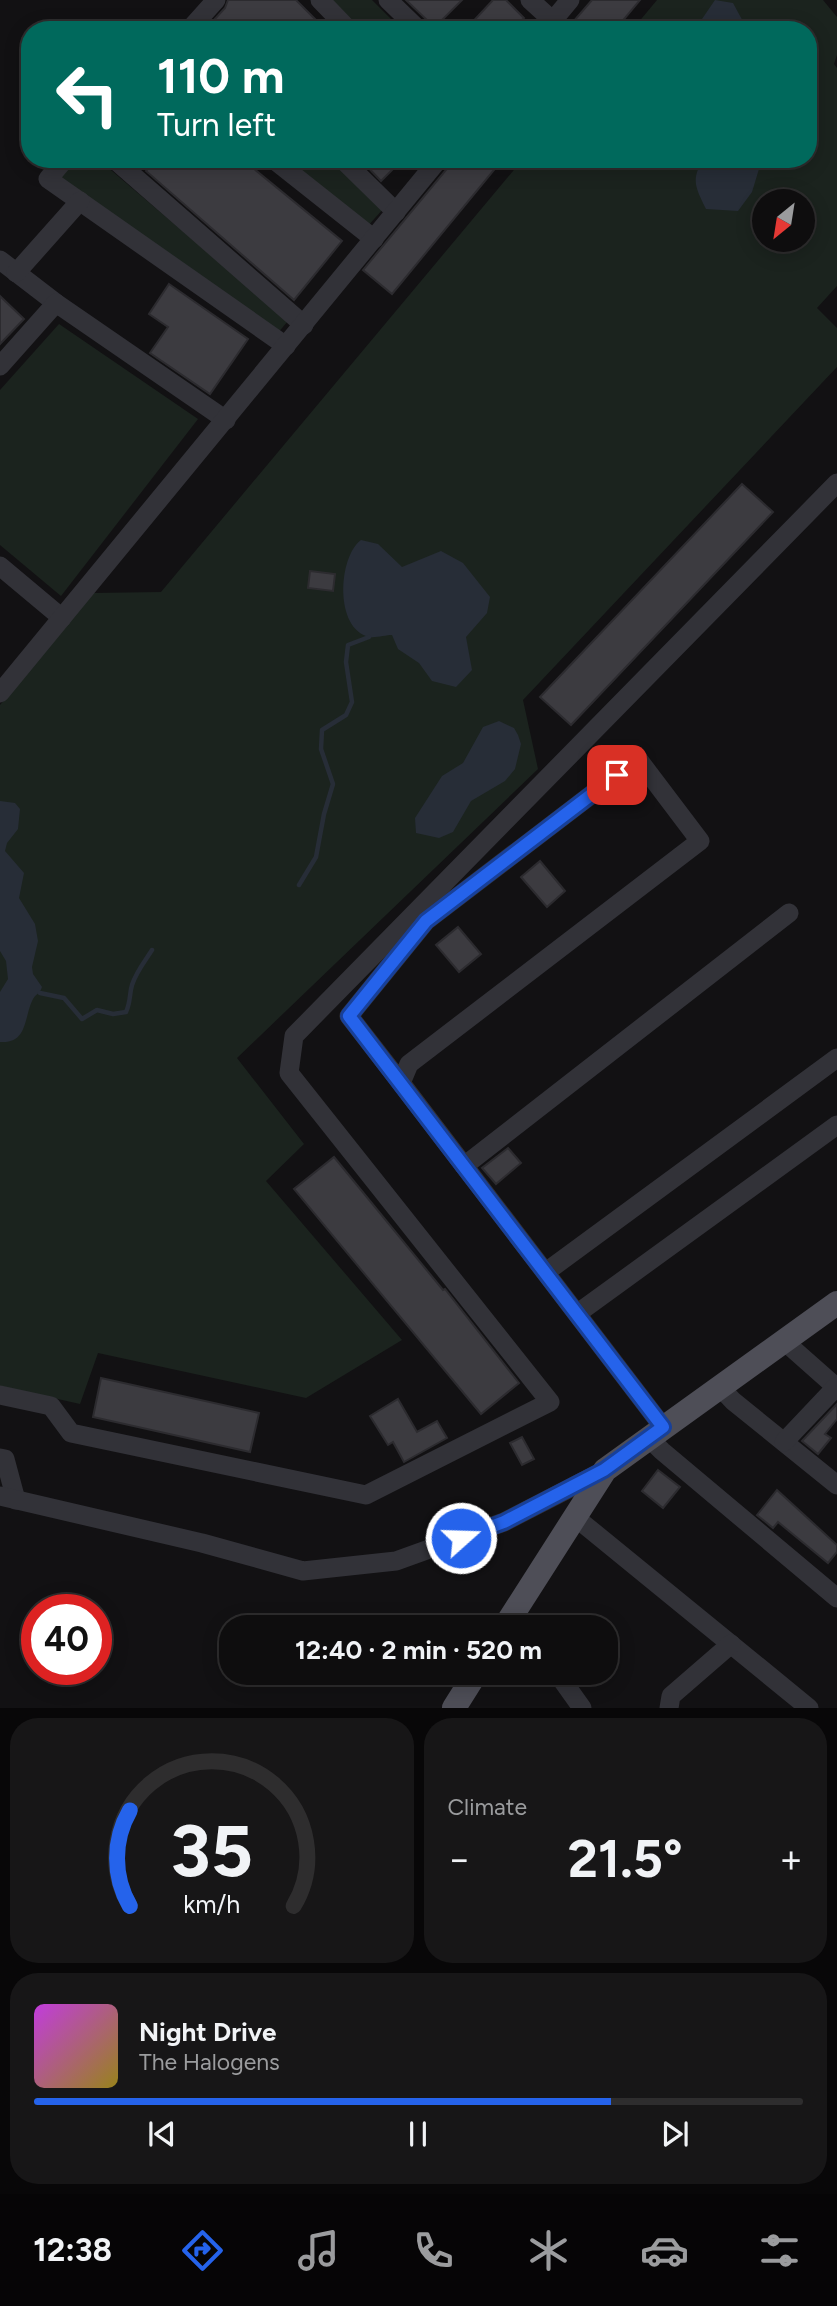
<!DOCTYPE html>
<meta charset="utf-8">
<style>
:root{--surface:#0e0d0e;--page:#171617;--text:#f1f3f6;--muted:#9b9c9e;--line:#2e2d2e;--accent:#2563eb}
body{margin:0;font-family:Figtree,sans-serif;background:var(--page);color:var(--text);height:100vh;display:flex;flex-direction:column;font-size:26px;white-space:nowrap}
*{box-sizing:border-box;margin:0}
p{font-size:23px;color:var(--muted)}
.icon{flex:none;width:38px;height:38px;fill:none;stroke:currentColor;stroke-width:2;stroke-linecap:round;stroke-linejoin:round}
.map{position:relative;height:1708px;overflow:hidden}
.panel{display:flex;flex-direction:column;gap:10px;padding:10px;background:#080708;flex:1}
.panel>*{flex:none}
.banner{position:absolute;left:21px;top:21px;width:796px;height:147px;border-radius:28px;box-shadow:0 4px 18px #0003,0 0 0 2px var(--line);background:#00695c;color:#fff;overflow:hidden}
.needle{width:46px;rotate:210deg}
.tools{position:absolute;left:752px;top:189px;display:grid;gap:14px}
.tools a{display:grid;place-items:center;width:63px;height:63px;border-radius:50%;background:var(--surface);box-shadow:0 4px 18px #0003,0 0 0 2px var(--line);font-size:35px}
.speed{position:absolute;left:21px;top:1594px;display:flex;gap:14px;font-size:35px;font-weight:700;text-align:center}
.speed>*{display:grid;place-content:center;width:91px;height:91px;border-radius:50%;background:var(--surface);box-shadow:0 4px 18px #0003,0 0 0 2px var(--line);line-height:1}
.speed .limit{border:10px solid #d22;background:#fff;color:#111}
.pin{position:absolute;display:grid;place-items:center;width:60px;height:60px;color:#fff;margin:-30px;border-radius:14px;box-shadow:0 4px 10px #0006}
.me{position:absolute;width:77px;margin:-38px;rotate:70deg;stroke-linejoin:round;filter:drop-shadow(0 0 5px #0008)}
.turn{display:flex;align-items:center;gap:24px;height:147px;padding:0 21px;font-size:32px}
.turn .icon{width:91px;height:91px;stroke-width:2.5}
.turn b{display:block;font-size:49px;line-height:60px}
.big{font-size:52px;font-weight:700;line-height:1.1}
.panel .tile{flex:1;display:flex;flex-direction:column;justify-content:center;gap:10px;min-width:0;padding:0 24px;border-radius:28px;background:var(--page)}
.panel .dial{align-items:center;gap:0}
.dial svg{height:182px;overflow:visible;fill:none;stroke:var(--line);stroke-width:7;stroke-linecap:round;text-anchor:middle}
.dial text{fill:var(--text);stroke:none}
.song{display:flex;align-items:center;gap:21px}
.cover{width:84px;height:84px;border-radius:10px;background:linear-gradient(135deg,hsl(290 70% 55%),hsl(50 70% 35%))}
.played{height:7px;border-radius:4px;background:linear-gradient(90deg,var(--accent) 75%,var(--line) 75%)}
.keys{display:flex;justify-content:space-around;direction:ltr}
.heat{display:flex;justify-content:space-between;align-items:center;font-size:38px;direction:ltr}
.panel .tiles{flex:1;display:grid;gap:10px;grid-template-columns:1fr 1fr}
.tile:last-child{grid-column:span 2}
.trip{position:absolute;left:219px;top:1615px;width:399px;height:70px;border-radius:28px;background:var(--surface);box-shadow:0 4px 18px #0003,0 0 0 2px var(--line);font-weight:700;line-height:70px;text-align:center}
.tabs{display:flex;height:112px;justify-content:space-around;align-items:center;background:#060506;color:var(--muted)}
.tabs .icon{width:49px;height:49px}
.tabs .on{color:var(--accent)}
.tabs b{font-size:32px;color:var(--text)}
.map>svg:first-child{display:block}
</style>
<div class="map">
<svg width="837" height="1708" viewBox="0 0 837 1708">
<rect width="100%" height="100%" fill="#121113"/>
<g fill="#1b231e" fill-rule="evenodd">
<path d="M327,0H372L402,30H357Z"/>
<path d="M657,0H823L837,17V55L834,64L837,68V286L817,308L837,328V367L523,700L538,769L237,1058L304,1144L266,1181L402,1340L306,1398L98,1353L80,1404L0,1386V705L93,593L161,592L523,159H808V30H632ZM765,201H803V240H765Z"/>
<path d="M74,159H98L288,321L277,334L58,178Z"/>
<path d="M284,159H330L383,209L367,227Z"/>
<path d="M59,324L198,419L61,596L0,545V390Z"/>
</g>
<g fill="#272d37">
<path d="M715,0L733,3L746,27L751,30H706L702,19Z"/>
<path d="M704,159H762L752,192L738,211L706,209C696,188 690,179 704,159Z"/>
<path d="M361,540L378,544L402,567L441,551L463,563L490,597L487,613L466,637L472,670L456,687L432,681L419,663L398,649L392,635C386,635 376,638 370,637C334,630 338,557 361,540Z"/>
<path d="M499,721L514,728L518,735L521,744L515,769L505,781L471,801L453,832L439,838L416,833L415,818L442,776L463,763L483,727Z"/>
<path d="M0,801L15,803L20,809L18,829L7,843L5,851L24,873L19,898L35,924L38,941L32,967L33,974L42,987C40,994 35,994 32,1001C24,1019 27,1044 0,1042V992L8,979L6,961L0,951Z"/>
</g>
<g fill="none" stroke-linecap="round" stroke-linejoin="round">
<g stroke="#272d37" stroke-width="4.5">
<path d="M299,885L316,857L324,814L333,784L321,749L322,730L346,715L352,702L346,662L348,645L369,637"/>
<path d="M40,993L64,998L82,1019L97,1010L113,1014L126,1012C131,1001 129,995 132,985C136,972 145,961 152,950"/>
</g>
</g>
<g fill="#3c3b40" stroke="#2c2b2f" stroke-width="2">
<path d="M228,0H296L326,30H222L213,21L225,8Z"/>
<path d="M406,0H462L432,30L428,21Z"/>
<path d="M493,0H506L524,18L513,30H465Z"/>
<path d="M592,0H640L615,30H566Z"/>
<path d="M156,159H242L342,241L294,300L146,171Z"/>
<path d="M360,159H403L381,181Z"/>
<path d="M455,159H503L392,294L363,270Z"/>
<path d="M169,284L248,339L210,394L150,353L168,327L149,314Z"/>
<path d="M0,296L24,319L0,344Z"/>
<path d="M742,484L773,512L571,725L540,697Z"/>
<path d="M310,571L335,574L333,591L308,588Z"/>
<path d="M540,861L565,891L547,907L521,877Z"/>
<path d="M458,927L481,954L459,972L436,945Z"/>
<path d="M508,1148L521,1163L496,1184L482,1168Z"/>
<path d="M334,1157L443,1290L445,1289L519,1383L481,1414L294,1189Z"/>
<path d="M101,1378L259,1413L250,1452L93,1417Z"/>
<path d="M398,1399L417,1432L437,1421L447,1438L404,1462L393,1442L388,1445L370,1416Z"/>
<path d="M837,1404V1419L825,1434L831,1438L818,1454L802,1441Z"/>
<path d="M522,1437L534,1459L522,1465L510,1443Z"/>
<path d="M658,1470L680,1487L663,1508L642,1491Z"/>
<path d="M777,1490L837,1545V1552L828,1563L778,1522L773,1528L757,1515Z"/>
</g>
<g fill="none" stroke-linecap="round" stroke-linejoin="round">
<g stroke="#323238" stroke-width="19">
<path d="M320,0L349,30"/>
<path d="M388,0L419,30"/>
<path d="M530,0L553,21"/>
<path d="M189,30L216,0"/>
<path d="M545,30L570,0"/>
<path d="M65,159L48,179L286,346"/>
<path d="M114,159L304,325"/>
<path d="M273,159L374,239"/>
<path d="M342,159L396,212"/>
<path d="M0,260L56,303"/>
<path d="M16,273L80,201"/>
<path d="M0,366L56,303L226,420"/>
<path d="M0,566L62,618"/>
<path d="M0,693L439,159"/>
<path d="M401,1083L349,1016L426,921L638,759L700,841L409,1064L401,1083L663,1427"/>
<path d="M464,1166L789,913"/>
<path d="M546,1272L837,1058"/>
<path d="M578,1313L837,1125"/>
<path d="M784,1341L837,1388"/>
<path d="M720,1387L733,1401L837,1485"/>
<path d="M0,1395L51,1406L71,1433L366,1495L550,1402L289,1073L294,1036L837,483"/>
<path d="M648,1437L662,1451L837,1598"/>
<path d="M784,1442L836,1387"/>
<path d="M0,1458L5,1459L16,1500"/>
<path d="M0,1496L202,1543L303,1571L396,1561L504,1522L605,1470"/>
<path d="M575,1517L809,1708"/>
<path d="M557,1673L582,1708"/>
<path d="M669,1708L671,1696L731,1644"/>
</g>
<g stroke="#4e4e57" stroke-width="24">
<path d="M504,1628L605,1470L837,1303"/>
<path d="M454,1708L476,1673"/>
</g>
</g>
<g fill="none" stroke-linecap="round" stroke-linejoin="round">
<g stroke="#184099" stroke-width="18">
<path id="route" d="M461,1538L504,1522L604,1470L663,1427L349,1016L426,921L617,775"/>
</g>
<use href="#route" stroke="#2563eb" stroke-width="12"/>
</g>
</svg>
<div class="tools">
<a><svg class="needle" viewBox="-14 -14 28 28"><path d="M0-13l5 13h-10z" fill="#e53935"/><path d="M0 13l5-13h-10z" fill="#9b9c9e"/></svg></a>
</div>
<div class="speed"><div class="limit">40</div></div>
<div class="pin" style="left:617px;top:775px;background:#d93025"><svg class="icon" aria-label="arrive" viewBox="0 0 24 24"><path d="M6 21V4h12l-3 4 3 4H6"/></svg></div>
<svg class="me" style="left:461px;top:1538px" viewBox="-20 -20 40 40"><circle r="17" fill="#2563eb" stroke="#fff" stroke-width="3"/><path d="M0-11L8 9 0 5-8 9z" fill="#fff"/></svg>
<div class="trip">12:40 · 2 min · 520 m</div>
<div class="banner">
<div class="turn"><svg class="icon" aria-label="left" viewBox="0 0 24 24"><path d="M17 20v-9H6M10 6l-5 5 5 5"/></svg><div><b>110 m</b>Turn left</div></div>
</div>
</div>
<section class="panel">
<div class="tiles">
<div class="tile dial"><svg viewBox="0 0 100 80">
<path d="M14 69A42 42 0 1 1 86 69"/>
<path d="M14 69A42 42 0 0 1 14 27" stroke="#2563eb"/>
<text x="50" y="56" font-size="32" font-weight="700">35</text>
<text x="50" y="72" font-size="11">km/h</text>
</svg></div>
<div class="tile"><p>Climate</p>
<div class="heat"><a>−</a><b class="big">21.5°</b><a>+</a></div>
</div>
<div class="tile">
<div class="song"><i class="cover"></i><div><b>Night Drive</b><p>The Halogens</p></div></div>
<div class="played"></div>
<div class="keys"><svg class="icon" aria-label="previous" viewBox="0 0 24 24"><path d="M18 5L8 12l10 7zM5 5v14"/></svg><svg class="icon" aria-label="pause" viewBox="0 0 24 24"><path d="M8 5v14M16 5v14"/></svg><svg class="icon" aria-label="next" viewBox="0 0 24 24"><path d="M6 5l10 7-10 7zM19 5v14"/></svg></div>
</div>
</div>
</section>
<nav class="tabs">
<b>12:38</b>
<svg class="icon on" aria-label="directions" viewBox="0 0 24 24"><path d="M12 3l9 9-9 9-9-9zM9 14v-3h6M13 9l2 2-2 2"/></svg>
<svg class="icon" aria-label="music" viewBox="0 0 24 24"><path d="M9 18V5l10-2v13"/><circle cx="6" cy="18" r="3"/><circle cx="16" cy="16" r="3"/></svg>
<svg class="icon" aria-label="phone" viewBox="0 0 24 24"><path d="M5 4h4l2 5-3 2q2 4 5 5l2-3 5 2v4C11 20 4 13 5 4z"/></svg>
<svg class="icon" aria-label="climate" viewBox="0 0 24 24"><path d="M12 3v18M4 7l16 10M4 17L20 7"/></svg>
<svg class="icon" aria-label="car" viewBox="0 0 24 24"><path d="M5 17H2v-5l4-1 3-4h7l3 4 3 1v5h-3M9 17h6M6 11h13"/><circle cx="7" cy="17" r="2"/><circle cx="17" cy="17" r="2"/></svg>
<svg class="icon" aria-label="filters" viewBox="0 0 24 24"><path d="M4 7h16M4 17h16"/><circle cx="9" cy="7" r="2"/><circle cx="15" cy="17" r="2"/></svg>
</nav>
